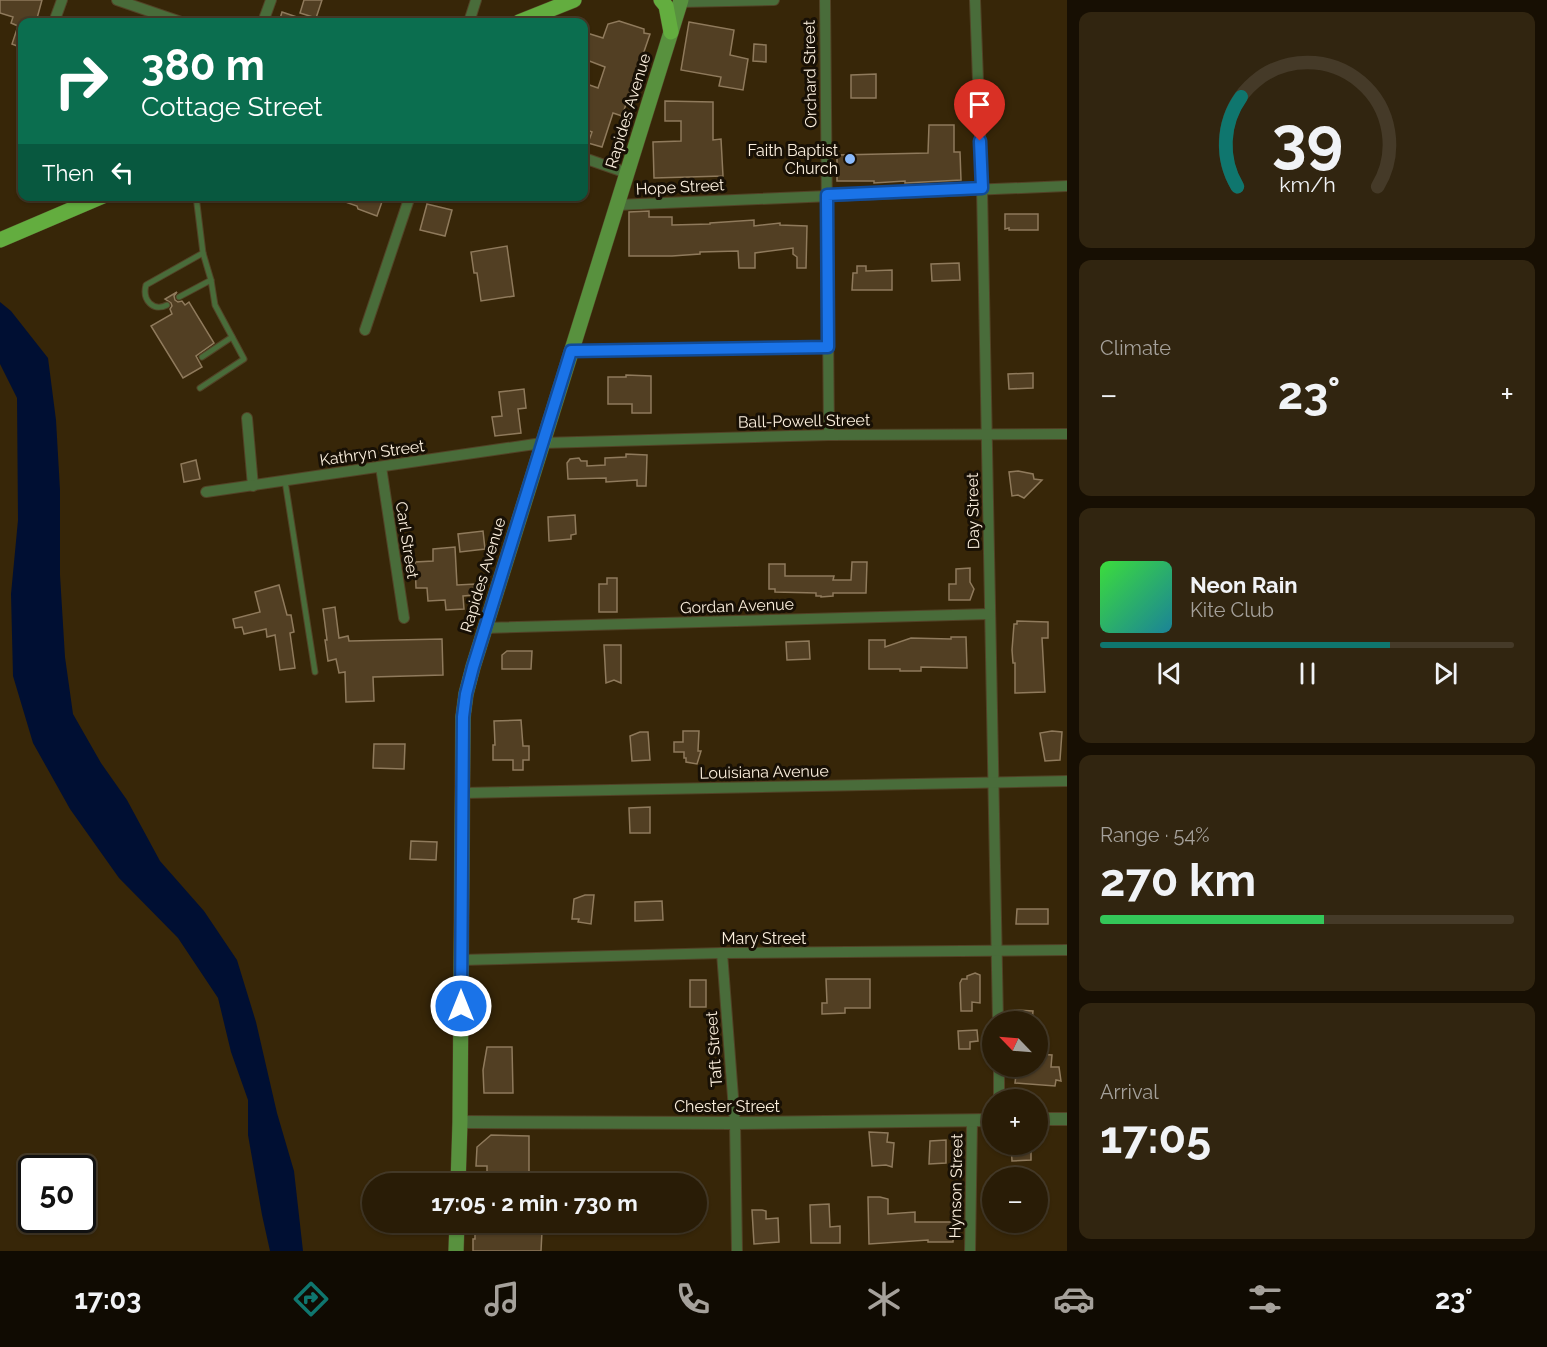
<!DOCTYPE html>
<meta charset="utf-8">
<style>
:root{--surface:#291c06;--page:#312510;--text:#f1f3f6;--muted:#a5a19b;--line:#453a28;--accent:#0f766e}
body{margin:0;font-family:Raleway,sans-serif;background:var(--page);color:var(--text);height:100vh;display:flex;flex-direction:column;font-size:22px;white-space:nowrap}
*{box-sizing:border-box;margin:0}
p{font-size:20px;color:var(--muted)}
.icon{flex:none;width:33px;height:33px;fill:none;stroke:currentColor;stroke-width:2;stroke-linecap:round;stroke-linejoin:round}
.map{position:relative;flex:1;overflow:hidden}
.sheet{display:flex;flex-direction:column;gap:12px;padding:12px;background:#170f03;width:480px}
.sheet>*{flex:none}
.banner{position:absolute;left:18px;top:18px;width:570px;height:183px;border-radius:12px;box-shadow:0 2px 4px #0004,0 0 0 2px var(--line);background:#0b6e4f;color:#fff;overflow:hidden}
.needle{width:39px;rotate:295deg}
.tools{position:absolute;left:982px;top:1011px;display:grid;gap:12px}
.tools a{display:grid;place-items:center;width:66px;height:66px;border-radius:50%;background:var(--surface);box-shadow:0 2px 4px #0004,0 0 0 2px var(--line);font-size:30px}
.speed{position:absolute;left:18px;top:1155px;display:flex;gap:12px;font-size:30px;font-weight:700;text-align:center}
.speed>*{display:grid;place-content:center;width:78px;height:78px;border-radius:50%;background:var(--surface);box-shadow:0 2px 4px #0004,0 0 0 2px var(--line);line-height:1}
.speed .limit{border:3px solid #111;border-radius:9px;background:#fff;color:#111}
.pin{position:absolute;display:grid;place-items:center;width:51px;height:51px;color:#fff;margin:-62px -26px;border-radius:50% 50% 50% 0;rotate:-45deg;box-shadow:0 0 6px #0007}
.pin .icon{rotate:45deg}
.me{position:absolute;width:66px;margin:-33px;rotate:0deg;stroke-linejoin:round;filter:drop-shadow(0 0 4px #0008)}
.turn{display:flex;align-items:center;gap:21px;height:126px;padding:0 24px;font-size:27px}
.turn .icon{width:78px;height:78px;stroke-width:2.5}
.turn b{display:block;font-size:42px;line-height:51px}
.then{display:flex;align-items:center;height:57px;padding:0 24px;background:#0003;gap:12px;font-size:22px}
.big{font-size:45px;font-weight:700;line-height:1.1}
.sheet .card{flex:1;display:flex;flex-direction:column;justify-content:center;gap:9px;min-width:0;padding:0 21px;border-radius:12px;background:var(--page)}
.sheet .dial{align-items:center;gap:0}
.dial svg{height:156px;overflow:visible;fill:none;stroke:var(--line);stroke-width:7;stroke-linecap:round;text-anchor:middle}
.dial text{fill:var(--text);stroke:none}
.song{display:flex;align-items:center;gap:18px}
.cover{width:72px;height:72px;border-radius:9px;background:linear-gradient(135deg,hsl(120 70% 55%),hsl(190 70% 35%))}
.played{height:6px;border-radius:3px;background:linear-gradient(90deg,var(--accent) 70%,var(--line) 70%)}
.keys{display:flex;justify-content:space-around;direction:ltr}
.heat{display:flex;justify-content:space-between;align-items:center;font-size:33px;direction:ltr}
.charge{height:9px;border-radius:4px;background:linear-gradient(90deg,#34c759 54%,var(--line) 0)}
.trip{position:absolute;left:362px;top:1173px;width:345px;height:60px;border-radius:30px;background:var(--surface);box-shadow:0 2px 4px #0004,0 0 0 2px var(--line);font-weight:700;line-height:60px;text-align:center}
.menu{display:flex;height:96px;justify-content:space-around;align-items:center;background:#100b02;color:var(--muted)}
.menu .icon{width:42px;height:42px}
.menu .active{color:var(--accent)}
.menu b{font-size:27px;color:var(--text)}
main{display:flex;flex:1;min-height:0}
.map>svg:first-child{display:block}
</style>
<main>
<div class="map">
<svg width="1067" height="1251" viewBox="0 0 1067 1251">
<rect width="100%" height="100%" fill="#372608"/>
<path fill="#000f33" d="M0,302L11,311L48,358L56,420L60,490V575L65,657L73,714L101,763L127,800L160,861L204,911L237,960L256,1022L277,1113L294,1171L303,1251H270L262,1215L248,1135V1100L231,1052L218,998L178,938L119,878L70,809L33,743L13,676L11,594L18,520L17,398L0,364Z"/>
<g fill="#523f23" stroke="#8f7a5c" stroke-width="1.5">
<path d="M0,0H42L36,22H22V48L12,44L18,26L11,23L13,17L0,13Z"/>
<path d="M304,0H322L316,18L300,13Z"/>
<path d="M282,12L309,21L308,22H279Z"/>
<path d="M619,21L644,29V33L650,34L622,116L613,113L602,147L588,143L592,132L584,129V121L586,113L584,112V83L598,88L605,67L584,59V32L603,38L608,24Z"/>
<path d="M689,22L734,30L730,55L748,59L743,90L719,86L721,77L681,70Z"/>
<path d="M754,44L766,45V62L753,61Z"/>
<path d="M876,74V98H851V75Z"/>
<path d="M665,101L713,102V140L721,139L723,176L654,178L653,142L681,141V121H665Z"/>
<path d="M929,125H954V152H960L961,180L905,183V181L874,183V181H837V155L928,153Z"/>
<path d="M334,196H384L377,216L358,209L357,206L334,198Z"/>
<path d="M427,204L452,210L445,236L420,230Z"/>
<path d="M649,211V217H672V225L710,224V223L754,220V226L780,223V225L807,226L806,268H797V257L793,254V248L755,253V268H739L738,251L700,252V254L672,256H629V212Z"/>
<path d="M1005,214H1038V230H1009V228L1005,229Z"/>
<path d="M507,246L514,296L481,301L477,273H474L471,252Z"/>
<path d="M959,263L960,280L932,281L931,264Z"/>
<path d="M857,266H866V271L892,270V290H852L853,273H857Z"/>
<path d="M177,292L174,296L175,300L178,302L182,301L185,305L189,302L214,343L196,356L202,367L183,378L151,326L172,314L170,309L172,306L171,303L165,299Z"/>
<path d="M1033,373V388L1009,389L1008,374Z"/>
<path d="M626,375L651,376V413H632V404H608V377H626Z"/>
<path d="M524,389L526,408L518,409L521,433L495,436L492,417L502,416L499,392Z"/>
<path d="M626,454L647,455L646,486H637V480L606,482V478L568,479L567,463L570,459L579,458L581,461H587V466L605,465V458L626,457Z"/>
<path d="M196,460L200,479L184,482L181,464Z"/>
<path d="M1018,471L1033,474L1034,479L1042,480L1024,498L1018,495L1012,496L1009,472Z"/>
<path d="M575,515L576,534L571,535V539L549,541L548,517Z"/>
<path d="M483,531L485,549L460,552L458,534Z"/>
<path d="M455,547L457,585L475,584V595L463,596L464,609L446,610L445,600L428,601L427,588H416L415,562L433,561V549Z"/>
<path d="M852,562H867L866,593H833V596L821,597V596H816V593L775,592V589H769V564H785V576H834L833,580H851Z"/>
<path d="M970,568V582L974,589L970,600H949V584H956V569Z"/>
<path d="M607,578H617V612H599V584H607Z"/>
<path d="M279,585L287,615H291L294,632L290,633L295,668L280,670L275,635L267,637L266,629L244,634L242,627L235,628L233,619L260,612L255,592Z"/>
<path d="M335,607L339,638L348,636L349,641L442,639L443,675L373,677L374,701L346,702L345,672L339,673L336,659L328,661L325,640H327L323,609Z"/>
<path d="M1017,621L1048,622V638H1042L1045,692L1015,693V663H1013L1012,650L1014,624H1017Z"/>
<path d="M951,637H966L967,668L921,667V671H900V669H869V640H885V647L911,638L951,639Z"/>
<path d="M809,641L810,659L787,660L786,642Z"/>
<path d="M604,645H621V683L614,680L606,683Z"/>
<path d="M507,651H532L531,669H502V655Z"/>
<path d="M521,720L523,746H529V760H523V770H513V760H493V745H495L494,721Z"/>
<path d="M683,731H699L698,751H701L697,764L686,762V758H684V752H674V742H683Z"/>
<path d="M1052,731L1062,732L1060,760L1045,761L1040,733Z"/>
<path d="M640,732H648L650,760L632,761L630,736Z"/>
<path d="M374,744H405L404,769L373,768Z"/>
<path d="M650,807V833H630L629,808Z"/>
<path d="M411,841L437,842L436,860L410,859Z"/>
<path d="M585,895H594L591,924L578,922L579,919H572L574,899Z"/>
<path d="M662,901L663,920L635,921V902Z"/>
<path d="M1017,909H1048V924H1016Z"/>
<path d="M975,973L980,975V1003L972,1002V1011H961L960,983L962,979H967V976Z"/>
<path d="M826,979H870V1008H845V1013L822,1014V1003H827Z"/>
<rect x="690" y="980" width="16" height="27"/>
<path d="M1015,1010L1033,1011L1032,1022H1015Z"/>
<path d="M977,1030L978,1041L970,1042V1049H959L958,1031Z"/>
<path d="M487,1047H512L513,1093H484L483,1070Z"/>
<path d="M1038,1054L1052,1055L1051,1067H1059L1061,1081L1056,1080L1055,1086L1015,1083L1017,1066H1038Z"/>
<path d="M869,1132L888,1133L887,1142L894,1143L892,1167L886,1165L872,1166Z"/>
<path d="M491,1135L529,1136V1184H517L516,1175H487V1166H476L477,1147Z"/>
<path d="M946,1140V1163L929,1164L930,1141Z"/>
<path d="M1011,1144H1031V1160L1012,1161Z"/>
<path d="M868,1197H880L888,1199V1214L915,1212V1222H954L953,1242H928V1240L869,1244Z"/>
<path d="M829,1204L830,1227L840,1226V1243H811L810,1205Z"/>
<path d="M752,1210H762L766,1211V1219L778,1218L779,1242L754,1244Z"/>
<path d="M478,1222H518V1232L542,1231L541,1251H473V1239H475V1233H478Z"/>
</g>
<g fill="none" stroke-linecap="round" stroke-linejoin="round">
<g stroke="#524226" stroke-width="7">
<g id="service">
<path d="M179,297L211,280L203,253"/>
<path d="M167,305C153,312 142,300 146,285L203,253L196,196"/>
<path d="M202,357L232,337"/>
<path d="M200,388L244,359L215,305L211,280"/>
<path d="M285,481L315,672"/>
</g>
</g>
<g stroke="#524226" stroke-width="12">
<g id="minor">
<path d="M117,0L181,22"/>
<path d="M825,0L829,435"/>
<path d="M975,0L982,188L998,1022"/>
<path d="M681,2L774,0"/>
<path d="M54,22L62,0"/>
<path d="M263,22L271,0"/>
<path d="M469,22L476,0"/>
<path d="M584,158L627,173"/>
<path d="M617,205L1067,186"/>
<path d="M365,330L410,196"/>
<path d="M571,351L828,347"/>
<path d="M247,418L253,486"/>
<path d="M381,467L404,618"/>
<path d="M206,492L542,443L829,435L1067,434"/>
<path d="M485,628L990,614"/>
<path d="M463,793L1067,781"/>
<path d="M722,953L735,1123L737,1251"/>
<path d="M461,960L722,953L1067,950"/>
<path d="M999,1066V1100"/>
<path d="M970,1251L972,1121"/>
</g>
</g>
<g stroke="#524226" stroke-width="14">
<g id="tertiary">
<path d="M1038,1119H1067"/>
<path d="M460,1122L735,1123L993,1120"/>
</g>
</g>
<g stroke="#524226" stroke-width="16">
<g id="secondary">
<path d="M458,1184L460,1122L463,717L466,694L473,667L681,0"/>
<path d="M456,1251L457,1222"/>
</g>
</g>
<g stroke="#524226" stroke-width="16">
<g id="primary">
<path d="M661,0L666,6L671,32"/>
<path d="M519,22L574,0"/>
<path d="M0,240L103,196"/>
</g>
</g>
<use href="#service" stroke="#496c3a" stroke-width="5"/>
<use href="#minor" stroke="#496c3a" stroke-width="10"/>
<use href="#tertiary" stroke="#496c3a" stroke-width="12"/>
<use href="#secondary" stroke="#58913e" stroke-width="15"/>
<use href="#primary" stroke="#63ad3f" stroke-width="15"/>
</g>
<g fill="none" stroke-linecap="round" stroke-linejoin="round">
<g stroke="#114b97" stroke-width="15">
<path id="route" d="M461,1006L463,717L466,694L473,667L571,351L828,347L827,195L982,188L980,141"/>
</g>
<use href="#route" stroke="#1a73e8" stroke-width="10"/>
</g>
<circle fill="#8abafc" stroke="#181005" stroke-width="2" cx="850" cy="159" r="6"/>
<g text-anchor="middle" dominant-baseline="central" stroke-width="6" stroke-linejoin="round" paint-order="stroke">
<g font-size="16" fill="#fbefde" stroke="#181005">
<text transform="translate(810 74) rotate(-91)">Orchard Street</text>
<text transform="translate(628 111) rotate(-73)">Rapides Avenue</text>
<text transform="translate(680 187) rotate(-3)">Hope Street</text>
<text transform="translate(804 421) rotate(-1)">Ball-Powell Street</text>
<text transform="translate(372 453) rotate(-8)">Kathryn Street</text>
<text transform="translate(973 511) rotate(-91)">Day Street</text>
<text transform="translate(407 540) rotate(81)">Carl Street</text>
<text transform="translate(483 575) rotate(-73)">Rapides Avenue</text>
<text transform="translate(737 606) rotate(-2)">Gordan Avenue</text>
<text transform="translate(764 772) rotate(-1)">Louisiana Avenue</text>
<text x="764" y="938">Mary Street</text>
<text transform="translate(714 1049) rotate(-94)">Taft Street</text>
<text x="727" y="1106">Chester Street</text>
<text transform="translate(956 1186) rotate(-89)">Hynson Street</text>
</g>
<g font-size="16" fill="#fbefde" stroke="#181005" text-anchor="end">
<text x="838" y="150">Faith Baptist<tspan x="838" dy="18">Church</tspan></text>
</g>
</g>
</svg>
<div class="tools">
<a><svg class="needle" viewBox="-14 -14 28 28"><path d="M0-13l5 13h-10z" fill="#e53935"/><path d="M0 13l5-13h-10z" fill="#a5a19b"/></svg></a>
<a>+</a>
<a>−</a>
</div>
<div class="speed"><div class="limit">50</div></div>
<div class="pin" style="left:980px;top:141px;background:#d93025"><svg class="icon" aria-label="arrive" viewBox="0 0 24 24"><path d="M6 21V4h12l-3 4 3 4H6"/></svg></div>
<svg class="me" style="left:461px;top:1006px" viewBox="-20 -20 40 40"><circle r="17" fill="#1a73e8" stroke="#fff" stroke-width="3"/><path d="M0-11L8 9 0 5-8 9z" fill="#fff"/></svg>
<div class="trip">17:05 · 2 min · 730 m</div>
<div class="banner">
<div class="turn"><svg class="icon" aria-label="right" viewBox="0 0 24 24"><path d="M7 20v-9h11M14 6l5 5-5 5"/></svg><div><b>380 m</b>Cottage Street</div></div>
<div class="then">Then<svg class="icon" aria-label="left" viewBox="0 0 24 24"><path d="M17 20v-9H6M10 6l-5 5 5 5"/></svg></div>
</div>
</div>
<section class="sheet">
<div class="card dial"><svg viewBox="0 0 100 80">
<path d="M14 69A42 42 0 1 1 86 69"/>
<path d="M14 69A42 42 0 0 1 16 23" stroke="#0f766e"/>
<text x="50" y="56" font-size="32" font-weight="700">39</text>
<text x="50" y="72" font-size="11">km/h</text>
</svg></div>
<div class="card"><p>Climate</p>
<div class="heat"><a>−</a><b class="big">23°</b><a>+</a></div>
</div>
<div class="card">
<div class="song"><i class="cover"></i><div><b>Neon Rain</b><p>Kite Club</p></div></div>
<div class="played"></div>
<div class="keys"><svg class="icon" aria-label="previous" viewBox="0 0 24 24"><path d="M18 5L8 12l10 7zM5 5v14"/></svg><svg class="icon" aria-label="pause" viewBox="0 0 24 24"><path d="M8 5v14M16 5v14"/></svg><svg class="icon" aria-label="next" viewBox="0 0 24 24"><path d="M6 5l10 7-10 7zM19 5v14"/></svg></div>
</div>
<div class="card"><p>Range · 54%</p><b class="big">270 km</b><div class="charge"></div></div>
<div class="card"><p>Arrival</p><b class="big">17:05</b></div>
</section>
</main>
<nav class="menu">
<b>17:03</b>
<svg class="icon active" aria-label="directions" viewBox="0 0 24 24"><path d="M12 3l9 9-9 9-9-9zM9 14v-3h6M13 9l2 2-2 2"/></svg>
<svg class="icon" aria-label="music" viewBox="0 0 24 24"><path d="M9 18V5l10-2v13"/><circle cx="6" cy="18" r="3"/><circle cx="16" cy="16" r="3"/></svg>
<svg class="icon" aria-label="phone" viewBox="0 0 24 24"><path d="M5 4h4l2 5-3 2q2 4 5 5l2-3 5 2v4C11 20 4 13 5 4z"/></svg>
<svg class="icon" aria-label="climate" viewBox="0 0 24 24"><path d="M12 3v18M4 7l16 10M4 17L20 7"/></svg>
<svg class="icon" aria-label="car" viewBox="0 0 24 24"><path d="M5 17H2v-5l4-1 3-4h7l3 4 3 1v5h-3M9 17h6M6 11h13"/><circle cx="7" cy="17" r="2"/><circle cx="17" cy="17" r="2"/></svg>
<svg class="icon" aria-label="filters" viewBox="0 0 24 24"><path d="M4 7h16M4 17h16"/><circle cx="9" cy="7" r="2"/><circle cx="15" cy="17" r="2"/></svg>
<b>23°</b>
</nav>
